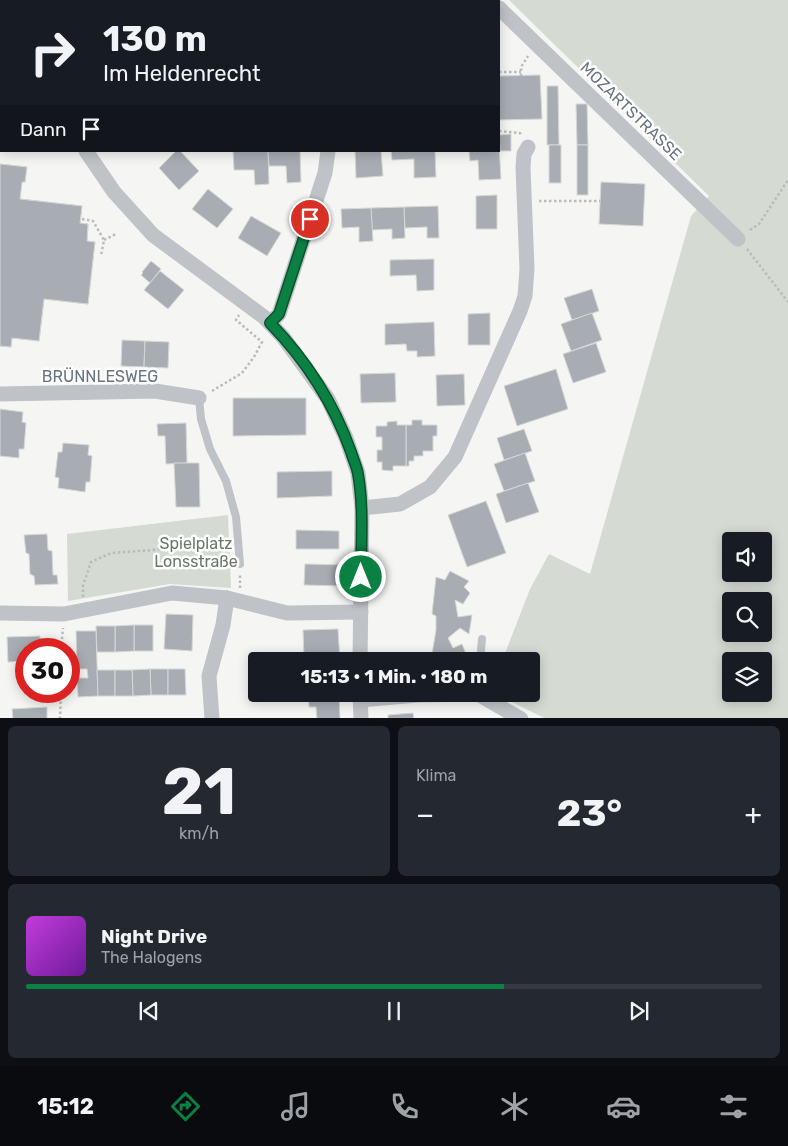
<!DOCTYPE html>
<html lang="de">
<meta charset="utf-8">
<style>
:root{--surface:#171b24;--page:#242831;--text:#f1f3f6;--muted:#9ea1a6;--line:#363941;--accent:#0b8043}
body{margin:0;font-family:Rubik,sans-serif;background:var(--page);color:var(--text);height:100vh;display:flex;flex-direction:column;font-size:19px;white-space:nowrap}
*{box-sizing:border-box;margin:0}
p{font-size:16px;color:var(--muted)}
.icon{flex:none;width:28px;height:28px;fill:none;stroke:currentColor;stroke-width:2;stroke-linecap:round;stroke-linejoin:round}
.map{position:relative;height:718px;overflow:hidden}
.panel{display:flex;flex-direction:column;gap:8px;padding:8px;background:#0d0f14;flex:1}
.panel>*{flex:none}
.banner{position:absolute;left:0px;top:0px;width:500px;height:152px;box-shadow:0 2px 12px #0003;background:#171b24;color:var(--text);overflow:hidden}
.buttons{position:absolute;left:722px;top:532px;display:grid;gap:10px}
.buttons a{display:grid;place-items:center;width:50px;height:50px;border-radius:5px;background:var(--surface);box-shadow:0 2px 12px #0003;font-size:25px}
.speed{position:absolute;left:15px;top:638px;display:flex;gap:10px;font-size:25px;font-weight:700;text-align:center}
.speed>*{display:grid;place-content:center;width:65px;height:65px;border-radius:50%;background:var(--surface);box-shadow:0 2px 12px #0003;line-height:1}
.speed .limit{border:8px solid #d22;background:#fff;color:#111}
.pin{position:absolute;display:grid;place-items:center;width:42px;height:42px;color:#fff;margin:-21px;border:2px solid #fff;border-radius:50%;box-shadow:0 1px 5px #0007}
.me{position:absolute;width:55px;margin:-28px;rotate:0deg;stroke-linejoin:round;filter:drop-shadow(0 0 4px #0008)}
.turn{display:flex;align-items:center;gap:18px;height:105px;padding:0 20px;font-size:22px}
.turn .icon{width:65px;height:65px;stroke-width:2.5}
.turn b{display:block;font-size:35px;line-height:42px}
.then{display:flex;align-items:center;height:48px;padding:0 20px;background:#0003;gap:10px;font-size:19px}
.big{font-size:38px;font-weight:700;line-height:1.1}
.panel .tile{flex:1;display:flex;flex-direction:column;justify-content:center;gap:8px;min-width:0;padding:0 18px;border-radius:8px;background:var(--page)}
.panel .dial{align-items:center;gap:0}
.dial b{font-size:65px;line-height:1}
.song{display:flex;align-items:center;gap:15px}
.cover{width:60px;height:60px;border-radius:8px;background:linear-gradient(135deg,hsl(290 70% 55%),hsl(280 70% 35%))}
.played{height:5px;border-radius:2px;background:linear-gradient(90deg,var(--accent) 65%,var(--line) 65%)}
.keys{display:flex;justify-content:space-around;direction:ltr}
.heat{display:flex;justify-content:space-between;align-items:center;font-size:28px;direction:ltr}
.panel .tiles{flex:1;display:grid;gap:8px;grid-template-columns:1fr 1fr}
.tile:last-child{grid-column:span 2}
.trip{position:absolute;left:248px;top:652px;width:292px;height:50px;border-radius:5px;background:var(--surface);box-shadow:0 2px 12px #0003;font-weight:700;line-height:50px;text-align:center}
.tabs{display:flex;height:80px;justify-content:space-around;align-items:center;background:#090b0e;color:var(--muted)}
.tabs .icon{width:35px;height:35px}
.tabs .active{color:var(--accent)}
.tabs b{font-size:22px;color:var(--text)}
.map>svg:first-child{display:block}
</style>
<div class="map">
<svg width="788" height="719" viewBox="0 0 788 719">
<rect width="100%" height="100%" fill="#f5f5f3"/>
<g fill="#d5dad2" fill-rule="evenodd">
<path d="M509,0H788V718H544L496,694H531V661H502L530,589L549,554L590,574L691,216L709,196ZM731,541H764V574H731ZM731,601H764V634H731ZM731,661H764V694H731Z"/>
<path d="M228,515L231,588L170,584L68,601L67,534Z"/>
</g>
<g fill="#a7adb2" stroke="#d7d7d5">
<path d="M540,75L542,119L499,120V76Z"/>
<path d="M547,86H558L559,145H547Z"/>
<path d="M576,104H587L588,145H577Z"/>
<path d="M511,134V151H500L499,135Z"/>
<path d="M499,144L501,179L479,180L478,160L470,161L469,151H499Z"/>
<rect x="549" y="145" width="12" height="38"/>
<rect x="577" y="145" width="11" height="50"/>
<path d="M176,151H180L199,171L179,190L159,168Z"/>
<path d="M233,151H268L269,184L255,185L254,170H234Z"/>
<path d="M268,151H300L301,182L287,183L286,166H269Z"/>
<path d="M355,151H381L383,176L356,178Z"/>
<path d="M391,151H435L436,177L414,178V159L392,160Z"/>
<path d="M0,164L27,167L25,182H22L20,199L82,206L80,223L88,224L87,241L95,242L88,304L44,299L39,341L12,338L11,347L0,346Z"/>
<path d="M0,164L27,167L25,182H22L20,199L82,206L80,223L88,224L87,241L95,242L88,304L44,299L39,341L12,338L11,347L0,346Z"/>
<path d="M601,182L645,184L643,226L599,224Z"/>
<path d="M208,189L233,209L217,228L192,209Z"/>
<path d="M497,195V229H476V196Z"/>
<path d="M438,206L439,238H427V227L405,228L404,207Z"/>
<path d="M404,207L405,238L392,239V229L372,230L371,208Z"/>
<path d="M371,208L373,241L359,242V227L342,228L341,209Z"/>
<path d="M251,216L281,233L267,256L238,238Z"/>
<path d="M434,259V290L417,291L416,275L390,276V260Z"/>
<path d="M151,261L161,269L150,283L141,275L143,273L142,272Z"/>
<path d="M160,271L184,290L168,309L144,290Z"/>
<path d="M592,289L599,311L572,320L564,298Z"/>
<path d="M490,313V345H468V314Z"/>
<path d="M592,313L602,340L571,351L561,324Z"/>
<path d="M434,322L435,356L417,357V351H407L406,344L385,345V324Z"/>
<path d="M122,340L145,341L144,367L121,366Z"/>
<path d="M145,341L169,342L168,368L144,367Z"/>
<path d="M596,343L606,372L573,383L563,354Z"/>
<path d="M556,369L568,409L517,426L504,386Z"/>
<path d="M395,373L396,402L361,403L360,374Z"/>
<path d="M464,374L465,405L437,406L436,375Z"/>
<path d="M233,398H306V435L233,436Z"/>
<path d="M0,409L23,412L22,422L26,423L24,449H19V458L0,456Z"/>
<path d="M412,420H422V425H437V436H433V451H423V456H414V461H409V466H406V425H412Z"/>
<path d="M397,421V425H406V466H393V471L382,470V462H377V450H382V437H376V426H387V422Z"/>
<path d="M186,423L187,463L166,464L165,436H158L157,424Z"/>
<path d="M524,429L532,451L504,460L497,438Z"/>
<path d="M63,443L89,445L88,455L92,456L90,482H86L85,492L58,488L59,478L55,477L58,452H62Z"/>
<path d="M525,453L535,481L504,491L494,464Z"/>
<path d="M174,463H199L200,507H176Z"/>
<path d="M332,471V496L277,498V472Z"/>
<path d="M528,483L539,512L506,523L496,494Z"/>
<path d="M486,501L506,553L467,567L448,515Z"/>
<path d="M296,530L339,531V549H296Z"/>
<path d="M47,534L48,550L52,551L53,575H57L58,584L35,585L34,576L30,574L29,554L26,553L24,535Z"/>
<path d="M305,564L346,565L345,586L304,585Z"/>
<path d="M450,571L469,581L464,587L470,593L463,604L455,600L458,617L472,615L469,634L460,628L448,638L453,648L462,644L469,661H432L431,660L436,630V616L432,614L436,577L445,580Z"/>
<path d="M166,614L193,615L192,651L164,649Z"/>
<rect x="134" y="625" width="19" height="26"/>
<path d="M134,625V651L115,652V626Z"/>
<path d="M96,626H115V652H97Z"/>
<path d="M338,629L340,661H324V656L304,657L303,630Z"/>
<path d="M76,631H96L98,696L78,697L77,678H88L87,669H77Z"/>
<path d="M40,636L41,649H26V661L8,662L7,637Z"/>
<path d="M150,669H168V695H151Z"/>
<path d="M150,669L151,695L133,696L132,670Z"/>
<path d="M168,669H185L186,695H168Z"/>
<path d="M97,670H115V696H98Z"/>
<path d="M115,670H132L133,696H115Z"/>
<path d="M308,694H339L340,719H317L316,707H309Z"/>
<path d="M47,707V719H13L12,709Z"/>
<path d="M413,713L414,719H388V715Z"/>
</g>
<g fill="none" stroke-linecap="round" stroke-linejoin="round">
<g stroke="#b9bbbe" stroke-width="2.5" stroke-dasharray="2.5 2.5" stroke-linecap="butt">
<path d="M499,72H521"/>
<path d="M521,76V67L528,56"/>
<path d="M499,131L520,133L521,135"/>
<path d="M539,201H600"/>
<path d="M82,219L93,221L104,240L101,256"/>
<path d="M750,230L759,224L788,180"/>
<path d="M104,240L116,234"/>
<path d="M747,249L788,302"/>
<path d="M212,391L242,373L254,357L262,342L236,320L239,315"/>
<path d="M240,588V573"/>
<path d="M83,597V586L91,562L111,553L153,550L186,544L205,549L229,547"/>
<path d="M61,649L63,628"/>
<path d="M60,719L61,691"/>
</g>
<g stroke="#bfc2c6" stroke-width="8">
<path d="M199,398L201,419L210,449L226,481L236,517L240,564"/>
<path d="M480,661L482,639"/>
</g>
<g stroke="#bfc2c6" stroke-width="15">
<path d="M329,0V1"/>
<path d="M71,1V0"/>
<path d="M499,8L738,239"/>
<path d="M0,134H1"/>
<path d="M86,151L114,192L153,235L264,317L283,337L328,399L346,438L358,473L362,508L360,661"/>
<path d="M270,323L279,314L325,173L328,151"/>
<path d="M0,394L155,391L199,398"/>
<path d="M362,508L400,504L430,487L455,457L520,311L525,296L527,269L523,167L524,154L528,147"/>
<path d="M0,613L64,614L172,593L227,598L287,613L361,612"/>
<path d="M360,694L361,719"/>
<path d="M360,700L418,695L478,694L521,719"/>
<path d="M212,719L209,676L223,625L227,598"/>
</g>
</g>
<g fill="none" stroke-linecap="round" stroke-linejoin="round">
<g stroke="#07532c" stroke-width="12">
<path id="route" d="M310,219L279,314L270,323C305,359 334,404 351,452C353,459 357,467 358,474C364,507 361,543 361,577"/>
</g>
<use href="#route" stroke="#0b8043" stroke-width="9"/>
</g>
<g text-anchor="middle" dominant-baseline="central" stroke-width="5" stroke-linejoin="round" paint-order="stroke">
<g font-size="16" fill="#687480" stroke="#fff">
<text transform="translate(631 111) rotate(44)">MOZARTSTRASSE</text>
<text x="100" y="376">BRÜNNLESWEG</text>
</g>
<g font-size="16" fill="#687866" stroke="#fff">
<text x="196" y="543">Spielplatz<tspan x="196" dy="18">Lonsstraße</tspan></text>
</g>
</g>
</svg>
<div class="buttons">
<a><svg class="icon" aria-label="sound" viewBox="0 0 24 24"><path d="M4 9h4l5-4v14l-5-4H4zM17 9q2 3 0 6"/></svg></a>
<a><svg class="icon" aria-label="search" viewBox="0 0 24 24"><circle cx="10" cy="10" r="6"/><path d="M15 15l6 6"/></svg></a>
<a><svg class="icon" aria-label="layers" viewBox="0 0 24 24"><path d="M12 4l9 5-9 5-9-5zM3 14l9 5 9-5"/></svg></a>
</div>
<div class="speed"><div class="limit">30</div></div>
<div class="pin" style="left:310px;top:219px;background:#d93025"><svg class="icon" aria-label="arrive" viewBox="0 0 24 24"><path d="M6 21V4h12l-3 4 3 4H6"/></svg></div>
<svg class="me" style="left:361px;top:577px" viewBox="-20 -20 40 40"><circle r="17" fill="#0b8043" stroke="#fff" stroke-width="3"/><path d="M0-11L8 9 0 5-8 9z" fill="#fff"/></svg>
<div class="trip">15:13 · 1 Min. · 180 m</div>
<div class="banner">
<div class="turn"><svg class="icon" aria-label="right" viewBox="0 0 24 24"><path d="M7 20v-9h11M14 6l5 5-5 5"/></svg><div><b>130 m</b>Im Heldenrecht</div></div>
<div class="then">Dann<svg class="icon" aria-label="arrive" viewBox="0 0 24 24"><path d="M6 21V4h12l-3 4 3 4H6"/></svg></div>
</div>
</div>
<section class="panel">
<div class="tiles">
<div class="tile dial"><b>21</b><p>km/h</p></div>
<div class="tile"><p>Klima</p>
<div class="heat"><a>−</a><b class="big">23°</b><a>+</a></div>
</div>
<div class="tile">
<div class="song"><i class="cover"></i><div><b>Night Drive</b><p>The Halogens</p></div></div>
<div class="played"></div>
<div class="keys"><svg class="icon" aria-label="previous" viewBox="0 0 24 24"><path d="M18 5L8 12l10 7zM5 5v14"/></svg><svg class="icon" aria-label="pause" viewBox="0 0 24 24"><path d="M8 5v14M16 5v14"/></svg><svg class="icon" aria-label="next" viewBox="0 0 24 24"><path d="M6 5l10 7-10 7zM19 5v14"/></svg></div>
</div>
</div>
</section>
<nav class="tabs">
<b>15:12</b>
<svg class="icon active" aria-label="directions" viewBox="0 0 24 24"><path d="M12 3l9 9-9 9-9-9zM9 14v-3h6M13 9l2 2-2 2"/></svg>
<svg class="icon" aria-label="music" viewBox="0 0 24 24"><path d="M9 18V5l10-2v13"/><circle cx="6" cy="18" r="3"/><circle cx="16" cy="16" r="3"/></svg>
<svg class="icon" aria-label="phone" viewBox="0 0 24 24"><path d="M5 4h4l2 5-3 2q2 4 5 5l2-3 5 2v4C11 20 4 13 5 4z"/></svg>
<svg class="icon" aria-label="climate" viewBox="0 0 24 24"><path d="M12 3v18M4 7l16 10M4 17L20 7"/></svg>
<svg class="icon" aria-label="car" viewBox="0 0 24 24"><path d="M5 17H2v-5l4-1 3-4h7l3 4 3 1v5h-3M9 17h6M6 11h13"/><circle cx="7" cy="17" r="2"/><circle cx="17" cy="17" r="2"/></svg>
<svg class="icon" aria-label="filters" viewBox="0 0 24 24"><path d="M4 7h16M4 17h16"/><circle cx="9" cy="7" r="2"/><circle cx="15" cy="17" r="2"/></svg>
</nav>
